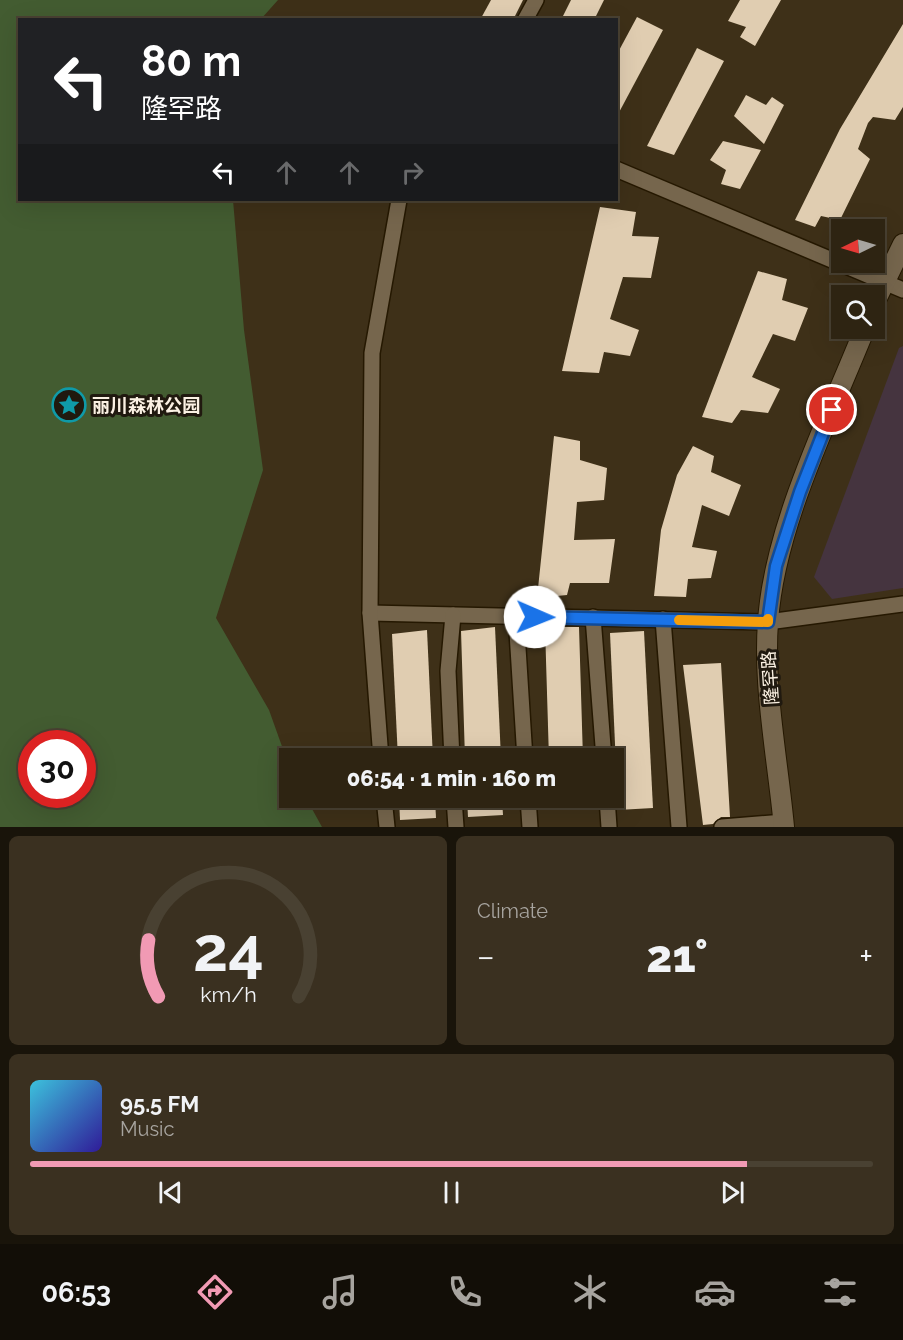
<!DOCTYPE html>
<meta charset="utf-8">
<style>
:root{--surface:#2e2412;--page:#3a3020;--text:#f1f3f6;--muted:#a7a49f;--line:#494132;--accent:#f19ab4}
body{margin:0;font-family:Raleway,"Noto Sans SC",sans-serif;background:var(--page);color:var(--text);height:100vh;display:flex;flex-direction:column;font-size:22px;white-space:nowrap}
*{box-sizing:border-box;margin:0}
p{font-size:20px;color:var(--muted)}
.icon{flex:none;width:33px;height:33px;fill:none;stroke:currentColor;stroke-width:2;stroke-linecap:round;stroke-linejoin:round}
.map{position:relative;height:827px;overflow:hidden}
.details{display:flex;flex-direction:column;gap:9px;padding:9px;background:#19140a;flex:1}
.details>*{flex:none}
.banner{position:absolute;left:18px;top:18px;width:600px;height:183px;border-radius:0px;box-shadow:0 6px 24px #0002,0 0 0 2px var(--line);background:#202124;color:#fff;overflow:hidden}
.needle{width:39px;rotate:265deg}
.buttons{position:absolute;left:831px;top:219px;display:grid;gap:12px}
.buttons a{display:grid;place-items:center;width:54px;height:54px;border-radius:0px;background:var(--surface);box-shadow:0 6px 24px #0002,0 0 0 2px var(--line);font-size:30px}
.speed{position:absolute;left:18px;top:730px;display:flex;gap:12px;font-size:30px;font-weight:700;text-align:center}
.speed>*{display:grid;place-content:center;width:78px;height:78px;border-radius:50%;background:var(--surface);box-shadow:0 6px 24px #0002,0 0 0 2px var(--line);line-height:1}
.speed .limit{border:9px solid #d22;background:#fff;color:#111}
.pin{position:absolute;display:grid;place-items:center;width:51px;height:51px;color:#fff;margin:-26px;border:3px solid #fff;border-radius:50%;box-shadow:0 2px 6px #0007}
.me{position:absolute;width:66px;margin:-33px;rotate:91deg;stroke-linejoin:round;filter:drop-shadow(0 0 4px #0008)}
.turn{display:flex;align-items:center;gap:21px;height:126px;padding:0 24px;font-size:27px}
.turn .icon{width:78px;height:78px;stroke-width:2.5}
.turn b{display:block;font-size:42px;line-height:51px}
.lanes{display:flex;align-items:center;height:57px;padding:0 24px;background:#0003;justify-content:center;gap:30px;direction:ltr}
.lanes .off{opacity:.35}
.big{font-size:45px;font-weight:800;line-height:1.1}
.details .card{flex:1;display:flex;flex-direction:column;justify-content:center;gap:9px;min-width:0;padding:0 21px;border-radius:9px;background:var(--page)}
.details .dial{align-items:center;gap:0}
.dial svg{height:156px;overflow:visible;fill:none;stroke:var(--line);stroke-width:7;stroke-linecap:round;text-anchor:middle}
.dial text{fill:var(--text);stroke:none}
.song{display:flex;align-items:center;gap:18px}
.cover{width:72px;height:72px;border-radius:9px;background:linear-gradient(135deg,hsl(190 70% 55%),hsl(250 70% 35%))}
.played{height:6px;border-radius:3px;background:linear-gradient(90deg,var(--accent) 85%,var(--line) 85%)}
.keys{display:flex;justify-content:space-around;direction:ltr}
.heat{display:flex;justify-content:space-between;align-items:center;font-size:33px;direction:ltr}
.details .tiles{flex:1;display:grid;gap:9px;grid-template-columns:1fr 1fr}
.card:last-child{grid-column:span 2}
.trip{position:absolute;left:279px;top:748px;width:345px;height:60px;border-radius:0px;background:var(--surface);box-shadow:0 6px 24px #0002,0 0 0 2px var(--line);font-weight:800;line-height:60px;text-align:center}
.dock{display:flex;height:96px;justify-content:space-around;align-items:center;background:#120e07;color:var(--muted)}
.dock .icon{width:42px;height:42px}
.dock .current{color:var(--accent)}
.dock b{font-size:27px;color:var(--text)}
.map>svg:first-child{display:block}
</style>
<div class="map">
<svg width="903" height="827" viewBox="0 0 903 827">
<rect width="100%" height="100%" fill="#3e3018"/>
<path fill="#45343f" d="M903,346V588L832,599L814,577L899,348Z"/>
<path fill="#435c31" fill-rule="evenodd" d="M0,0H278L261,19L20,20V200H233L244,330L263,470L216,618L269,710L289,766L290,798H306L322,827H0ZM32,744H82V795H32Z"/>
<g fill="#e0cdb1">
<path d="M491,0H523L513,20H480Z"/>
<path d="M571,0H604L594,20H561Z"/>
<path d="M740,0H781L755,46L740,37L746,27L728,21Z"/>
<path d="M637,17L663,30L616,118V56Z"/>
<path d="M903,24V107L895,120L873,117L868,123L858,149L870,159L840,220L821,216L815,227L795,220L840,129Z"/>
<path d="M697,48L724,61L674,155L647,146Z"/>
<path d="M746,95L766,105L772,97L784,105L764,144L734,116Z"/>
<path d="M723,141L761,150L740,189L721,184L726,170L710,160Z"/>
<path d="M600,207L636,212L632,236L659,237L651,278L623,277L610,319L639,330L630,356L604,352L599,373L562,371Z"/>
<path d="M758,271L787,279L782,300L808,308L795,341L773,334L752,377L780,389L768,413L741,410L732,423L702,417Z"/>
<path d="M554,436L580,441V460L607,468L604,500L577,502L574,540L615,539L609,583H570L567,595L537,598Z"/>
<path d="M693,446L714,456L711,472L741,485L729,516L702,505L692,547L717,551L711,578L688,579L686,597L654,596L661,530L677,475Z"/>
<path d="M495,627L501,759H465L461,631Z"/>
<path d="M545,627H579L583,759H549Z"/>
<path d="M427,630L433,759H398L392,634Z"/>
<path d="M644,631L653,808L618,810L610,633Z"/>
<path d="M721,663L730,817H721L713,824L703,825L683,665Z"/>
<path d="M399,798H435L436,818L400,820Z"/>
<path d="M467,798H502L503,815L468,817Z"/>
</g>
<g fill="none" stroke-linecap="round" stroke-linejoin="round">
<g stroke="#251801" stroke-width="18">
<g id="minor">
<path d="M525,20L536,0"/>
<path d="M616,169L903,290"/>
<path d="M370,613L768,622L903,604"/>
<path d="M516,616L525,759"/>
<path d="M593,617L604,759"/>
<path d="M663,619L679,827"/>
<path d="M381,759L370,613L372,353L399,200"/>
<path d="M452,759L448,671L453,615"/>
<path d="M384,798L387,827"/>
<path d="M454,798L456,827"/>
<path d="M528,798L530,827"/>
<path d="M607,798L609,827"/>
<path d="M722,827L784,822"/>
</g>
</g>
<g stroke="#251801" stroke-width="22">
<g id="tertiary">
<path d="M874,304L903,244"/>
<path d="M784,827C778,762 763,687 768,622C774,527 829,418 865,328"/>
</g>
</g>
<use href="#minor" stroke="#76664d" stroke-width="15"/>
<use href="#tertiary" stroke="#76664d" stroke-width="20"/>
</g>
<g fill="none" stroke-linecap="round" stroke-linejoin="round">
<g stroke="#114b97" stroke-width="15">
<path id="route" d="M535,617L768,622L776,566L800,492L832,410"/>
</g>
<use href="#route" stroke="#1a73e8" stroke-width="10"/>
<path stroke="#f59e0b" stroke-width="10" d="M679,620L768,622V619"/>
</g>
<defs>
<g id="sight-ring" transform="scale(1.725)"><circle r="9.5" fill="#20190f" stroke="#0f9aa8" stroke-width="1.5"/><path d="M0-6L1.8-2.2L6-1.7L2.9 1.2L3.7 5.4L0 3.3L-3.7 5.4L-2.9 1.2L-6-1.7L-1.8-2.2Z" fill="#0f9aa8"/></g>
</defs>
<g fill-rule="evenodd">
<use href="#sight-ring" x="69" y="405"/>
</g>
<g text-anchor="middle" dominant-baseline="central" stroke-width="6" stroke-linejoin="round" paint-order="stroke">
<g font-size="18" font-weight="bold" fill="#fbf1e3" stroke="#20190f" text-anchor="start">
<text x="92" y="405">丽川森林公园</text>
</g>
<g font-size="18" fill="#fbf1e3" stroke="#20190f">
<text transform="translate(770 678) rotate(-94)">隆罕路</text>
</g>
</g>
</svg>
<div class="buttons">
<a><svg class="needle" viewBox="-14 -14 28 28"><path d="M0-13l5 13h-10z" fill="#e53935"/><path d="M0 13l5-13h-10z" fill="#a7a49f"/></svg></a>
<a><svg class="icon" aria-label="search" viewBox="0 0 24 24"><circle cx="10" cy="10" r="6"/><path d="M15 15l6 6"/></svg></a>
</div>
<div class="speed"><div class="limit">30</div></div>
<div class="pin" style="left:832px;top:410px;background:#d93025"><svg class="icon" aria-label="arrive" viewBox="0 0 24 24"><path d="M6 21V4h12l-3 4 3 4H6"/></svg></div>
<svg class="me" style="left:535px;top:617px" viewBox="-20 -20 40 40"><circle r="19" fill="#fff"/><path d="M0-13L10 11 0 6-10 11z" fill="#1a73e8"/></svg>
<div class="trip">06:54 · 1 min · 160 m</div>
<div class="banner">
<div class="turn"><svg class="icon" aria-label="left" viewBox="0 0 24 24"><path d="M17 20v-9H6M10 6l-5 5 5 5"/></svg><div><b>80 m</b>隆罕路</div></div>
<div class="lanes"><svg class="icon" aria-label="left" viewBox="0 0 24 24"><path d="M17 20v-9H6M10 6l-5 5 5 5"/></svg><svg class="icon off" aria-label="ahead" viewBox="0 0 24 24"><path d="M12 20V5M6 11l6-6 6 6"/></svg><svg class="icon off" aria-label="ahead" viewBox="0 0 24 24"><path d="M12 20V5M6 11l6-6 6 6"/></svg><svg class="icon off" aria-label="right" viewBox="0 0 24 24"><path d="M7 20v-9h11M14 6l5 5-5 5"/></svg></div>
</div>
</div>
<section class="details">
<div class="tiles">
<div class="card dial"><svg viewBox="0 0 100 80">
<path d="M14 69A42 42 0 1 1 86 69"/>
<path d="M14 69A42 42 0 0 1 9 40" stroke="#f19ab4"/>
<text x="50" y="56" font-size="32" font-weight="700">24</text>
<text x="50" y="72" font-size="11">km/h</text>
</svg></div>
<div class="card"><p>Climate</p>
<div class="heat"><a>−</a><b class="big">21°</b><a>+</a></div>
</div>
<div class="card">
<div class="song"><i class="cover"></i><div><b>95.5 FM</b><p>Music</p></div></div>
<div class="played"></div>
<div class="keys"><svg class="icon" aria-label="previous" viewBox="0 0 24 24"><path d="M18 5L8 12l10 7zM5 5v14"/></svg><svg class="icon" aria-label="pause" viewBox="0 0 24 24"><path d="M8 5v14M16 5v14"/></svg><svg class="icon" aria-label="next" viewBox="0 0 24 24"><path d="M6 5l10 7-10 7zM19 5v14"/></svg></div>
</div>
</div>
</section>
<nav class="dock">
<b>06:53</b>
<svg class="icon current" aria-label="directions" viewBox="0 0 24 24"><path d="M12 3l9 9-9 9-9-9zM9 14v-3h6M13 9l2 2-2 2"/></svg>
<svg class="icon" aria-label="music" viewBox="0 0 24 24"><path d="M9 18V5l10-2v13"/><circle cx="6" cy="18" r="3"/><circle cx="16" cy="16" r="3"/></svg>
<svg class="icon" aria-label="phone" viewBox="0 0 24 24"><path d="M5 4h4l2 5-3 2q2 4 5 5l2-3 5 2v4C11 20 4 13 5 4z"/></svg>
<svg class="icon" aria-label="climate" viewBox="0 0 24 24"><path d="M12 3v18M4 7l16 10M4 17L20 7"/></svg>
<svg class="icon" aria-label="car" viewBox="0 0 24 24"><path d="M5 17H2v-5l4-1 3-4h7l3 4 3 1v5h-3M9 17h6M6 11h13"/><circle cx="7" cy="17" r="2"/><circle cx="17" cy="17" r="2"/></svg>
<svg class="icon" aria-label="filters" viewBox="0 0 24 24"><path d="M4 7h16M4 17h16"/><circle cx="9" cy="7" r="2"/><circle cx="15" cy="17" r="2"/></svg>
</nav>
